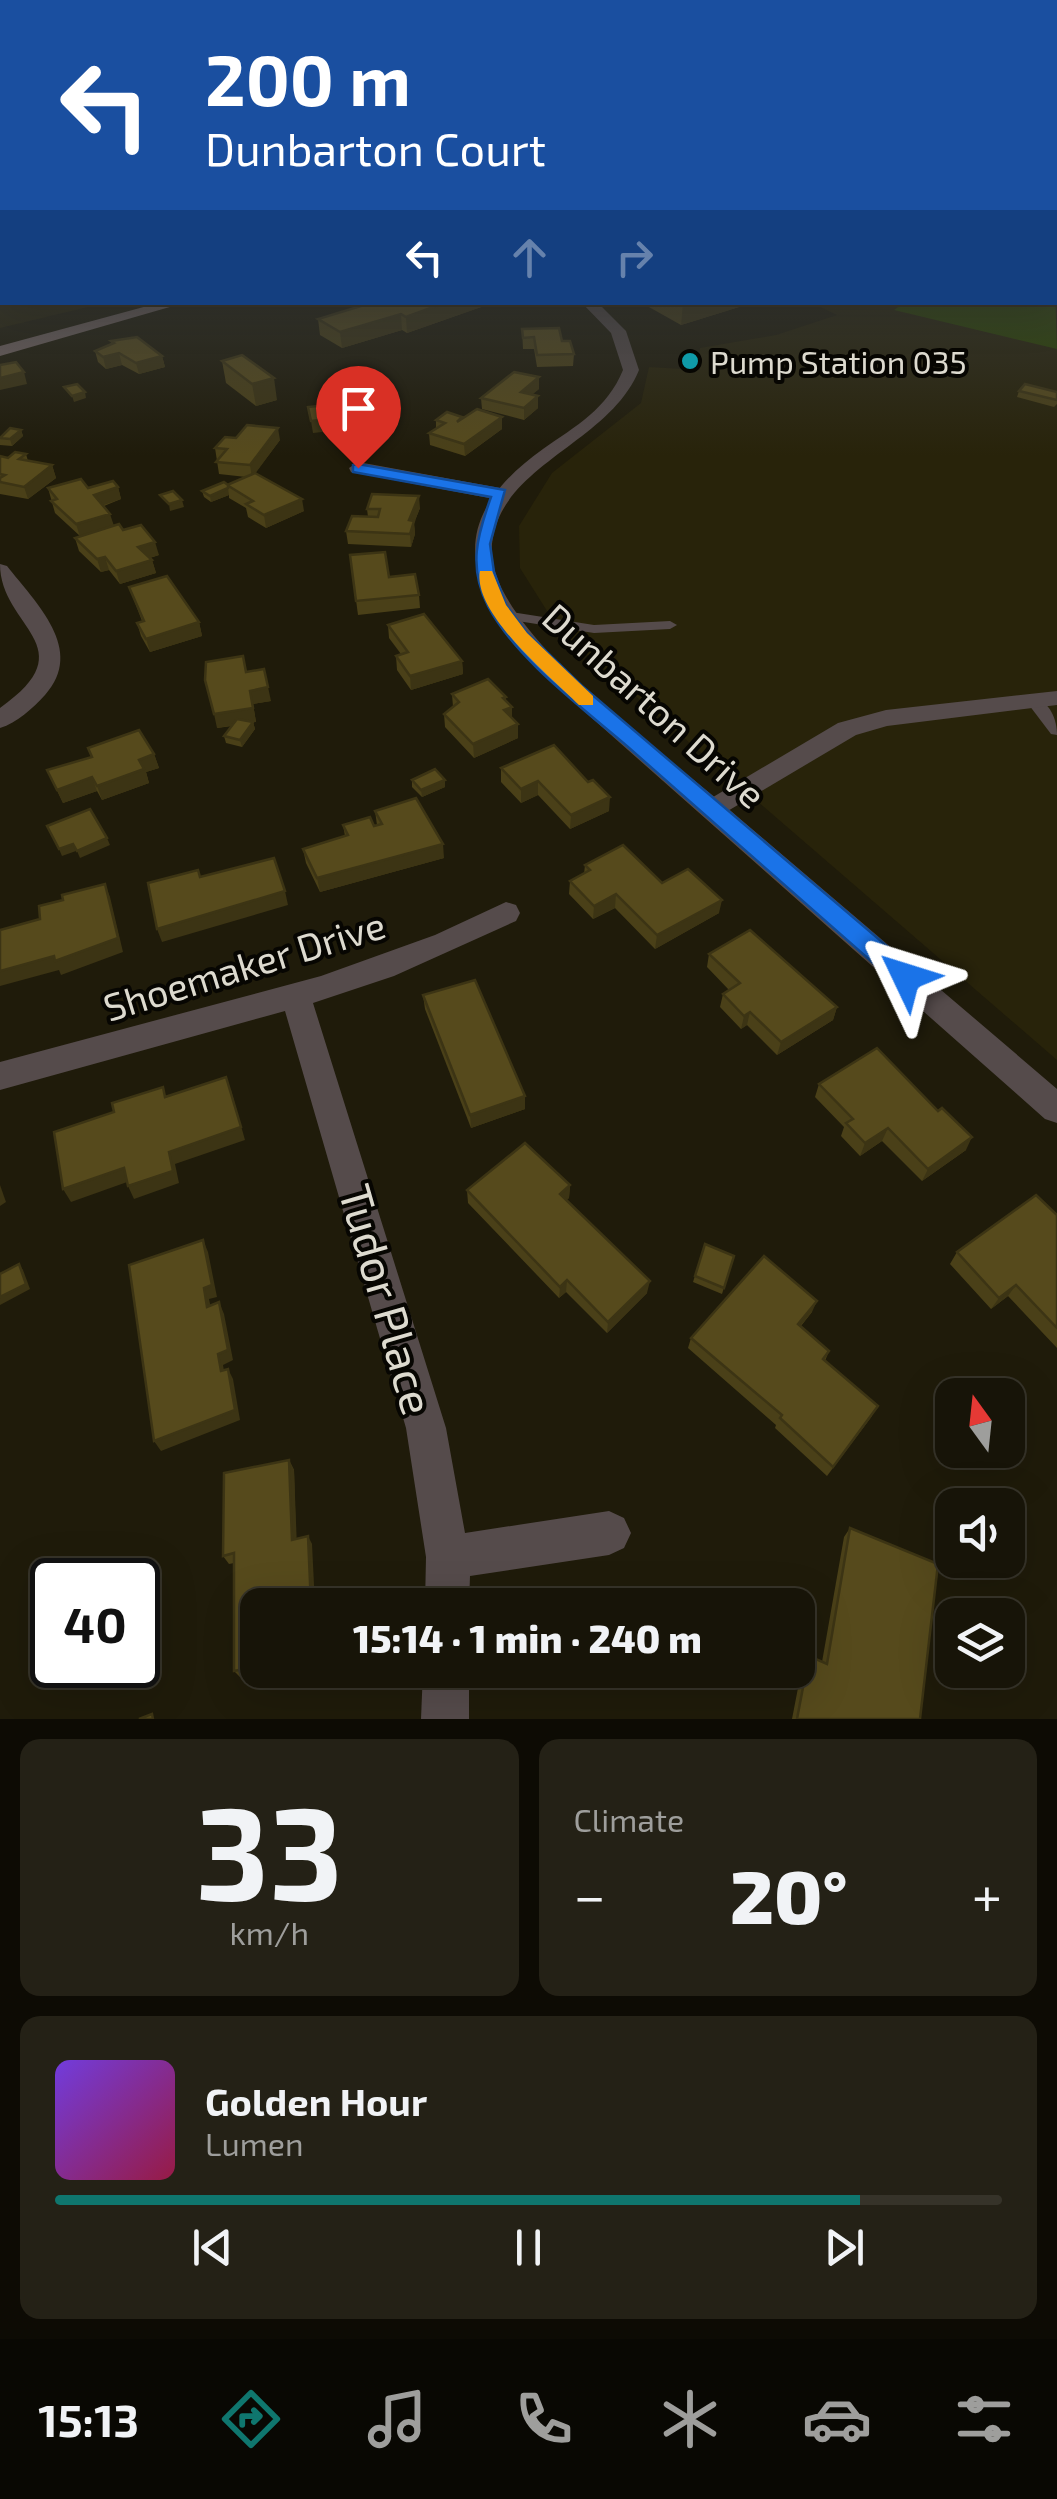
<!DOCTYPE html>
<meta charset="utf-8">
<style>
:root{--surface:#171408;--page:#242116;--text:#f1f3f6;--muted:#9e9e9c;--line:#363329;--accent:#0f766e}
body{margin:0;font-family:"Exo 2",sans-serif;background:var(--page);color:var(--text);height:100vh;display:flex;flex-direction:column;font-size:38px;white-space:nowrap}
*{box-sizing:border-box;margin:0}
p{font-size:32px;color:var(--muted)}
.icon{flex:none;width:55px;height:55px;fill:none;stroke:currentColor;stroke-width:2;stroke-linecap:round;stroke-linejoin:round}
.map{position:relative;height:1719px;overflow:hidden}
.sheet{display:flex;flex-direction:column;gap:20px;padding:20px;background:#0d0b04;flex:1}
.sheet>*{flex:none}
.hud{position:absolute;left:0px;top:0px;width:1058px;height:305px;box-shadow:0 10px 40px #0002,0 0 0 2px var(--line);background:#1a4fa0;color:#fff;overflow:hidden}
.needle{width:65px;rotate:345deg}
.controls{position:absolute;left:935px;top:1378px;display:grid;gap:20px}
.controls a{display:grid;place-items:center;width:90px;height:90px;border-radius:20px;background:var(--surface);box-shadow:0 10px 40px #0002,0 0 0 2px var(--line);font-size:50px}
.speed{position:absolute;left:30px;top:1558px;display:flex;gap:20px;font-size:50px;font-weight:700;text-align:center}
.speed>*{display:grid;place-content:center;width:130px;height:130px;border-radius:50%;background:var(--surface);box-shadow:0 10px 40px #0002,0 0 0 2px var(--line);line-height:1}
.speed .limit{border:5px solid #111;border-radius:15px;background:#fff;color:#111}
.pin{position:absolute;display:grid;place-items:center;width:85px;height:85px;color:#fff;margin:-102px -42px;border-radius:50% 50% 50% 0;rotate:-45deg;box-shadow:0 0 10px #0007}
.pin .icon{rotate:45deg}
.me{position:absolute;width:110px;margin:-55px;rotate:311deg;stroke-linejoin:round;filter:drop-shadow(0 0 8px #0008)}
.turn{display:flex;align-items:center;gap:35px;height:210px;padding:0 40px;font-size:45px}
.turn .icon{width:130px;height:130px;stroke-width:2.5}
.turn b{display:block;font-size:70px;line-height:85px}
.lanes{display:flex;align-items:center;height:95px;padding:0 40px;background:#0003;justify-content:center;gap:50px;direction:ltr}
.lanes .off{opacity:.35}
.big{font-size:75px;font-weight:800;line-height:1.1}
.sheet .widget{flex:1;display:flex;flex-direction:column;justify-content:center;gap:15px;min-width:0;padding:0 35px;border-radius:20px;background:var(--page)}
.sheet .dial{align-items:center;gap:0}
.dial b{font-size:130px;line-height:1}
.song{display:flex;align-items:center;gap:30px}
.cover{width:120px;height:120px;border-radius:15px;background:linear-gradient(135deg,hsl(260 70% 55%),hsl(340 70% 35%))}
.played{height:10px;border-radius:5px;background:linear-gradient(90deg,var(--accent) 85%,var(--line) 85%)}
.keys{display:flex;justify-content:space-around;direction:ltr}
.heat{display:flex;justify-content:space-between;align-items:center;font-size:55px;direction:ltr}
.sheet .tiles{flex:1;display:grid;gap:20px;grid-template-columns:1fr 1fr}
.widget:last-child{grid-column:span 2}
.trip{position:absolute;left:240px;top:1588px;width:575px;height:100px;border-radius:20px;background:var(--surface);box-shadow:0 10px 40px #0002,0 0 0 2px var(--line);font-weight:800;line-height:100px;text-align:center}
.tab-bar{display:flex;height:160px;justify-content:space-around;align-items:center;background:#090803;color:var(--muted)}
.tab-bar .icon{width:70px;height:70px}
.tab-bar .current{color:var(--accent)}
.tab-bar b{font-size:45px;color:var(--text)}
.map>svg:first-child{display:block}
</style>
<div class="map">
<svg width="1057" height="1719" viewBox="0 0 1057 1719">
<rect width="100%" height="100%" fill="#1f1b0a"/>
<g fill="#28230a">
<path d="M0,215L2,302L105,303L0,328Z"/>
<path d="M1055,240H1057V1060L559,630L520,568L519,526L552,473L641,403L649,367L700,370V348L776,335L837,315L812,303L1055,302Z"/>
</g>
<path fill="#2c4600" d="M1055,289L1057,349L894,310L904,303L1055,302Z"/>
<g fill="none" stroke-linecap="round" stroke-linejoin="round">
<g fill="#554b4b" fill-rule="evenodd">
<path d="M504,611L594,625L670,621L677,625L670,629L594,633L499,618L497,615Z"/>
<path d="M1034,696C1050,703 1057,719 1057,735L1051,734L1026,701Z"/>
</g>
<g fill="#554b4b" fill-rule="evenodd">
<path d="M358,462L500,488L510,494L500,500L351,472L349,468Z"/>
<path d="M0,564L7,566C36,603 86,650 45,695C33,708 17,723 0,728V708C88,646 0,628 0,564Z"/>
<path d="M1057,691V705L887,726L856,735L721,815L712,818L699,809L703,803L838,723L886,710Z"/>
<path d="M506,902L516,905L520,913L516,921L394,976L313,1003L446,1428L465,1533L609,1511L624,1518L631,1533L624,1548L609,1555L470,1576L469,1605H425L426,1557L406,1428L285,1011L0,1090V1062L321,976L435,935Z"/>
<path d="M423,1670H469V1719H421Z"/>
</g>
<path fill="#554b4b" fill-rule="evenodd" d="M581,302H597L626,331L639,370C609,444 500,464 492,544C489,574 509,604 526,626C579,693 652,745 717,799C830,896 944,992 1057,1089V1123L1045,1119L567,696C485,612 421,536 543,449C576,426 607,409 623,370L611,333Z"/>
<path fill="#756665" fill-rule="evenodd" d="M162,302H187L0,356V346Z"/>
</g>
<g fill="#4a4018">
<path d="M0,215H2V234L0,233Z"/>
<path d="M374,302H484V306L407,333L402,330L342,348L320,335L318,319Z"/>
<path d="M640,302H739V307L681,325Z"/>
<path d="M522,329L562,341L574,354L573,366L537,367L534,349H523Z"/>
<path d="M111,341L162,356L165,367L139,374L122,365L106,369L98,362L95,351L112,344Z"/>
<path d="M222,361L277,400L256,406L226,383Z"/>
<path d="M539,389L532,394L538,396V408L524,420L482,409L481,398Z"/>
<path d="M1019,391L1057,392V404L1054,407L1017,397Z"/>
<path d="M462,417V419L502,429L465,456L430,445L429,433L436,428V420Z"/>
<path d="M21,430L23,436L12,446L0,445V437Z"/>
<path d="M280,440L255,473L304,511L266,528L248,517L246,508L229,498V495L211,502L204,497L202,491L228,485L246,477L219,474L215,448Z"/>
<path d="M26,454L28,461L52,465L56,478L28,499L0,494V456L8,458Z"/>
<path d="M118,487L121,499L104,506L114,526L123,530L159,555L150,558L152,560L156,573L120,584L109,570L101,572L79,551L75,538L80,536L55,513L48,488Z"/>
<path d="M420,508L414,523L415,534L411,547L348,544L346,531L368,517L367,509Z"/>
<path d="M350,555L419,595L420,608L358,615Z"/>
<path d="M129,587L199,622L202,636L150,652L141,636L137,623L142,621Z"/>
<path d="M388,625L462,661L463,674L411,690L397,670L396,656L401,654L389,638Z"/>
<path d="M246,672L271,701L253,704L256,722H253L255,729L242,747L226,743L224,736L232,726L217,728Z"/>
<path d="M452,694L506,697V702L512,707V718L518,738L474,758L445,727L444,714L453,707Z"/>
<path d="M554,745L609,811L570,829L538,795L521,803L501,782V768Z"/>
<path d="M88,748L154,754L159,768L146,772L149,783L102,800L97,791L63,803L47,770L91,757Z"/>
<path d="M412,780H445V787L422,797L412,787Z"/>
<path d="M375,811L444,858L320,892L306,863L303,849L345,836L343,825H377Z"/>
<path d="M585,865L662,883L719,913L655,949L615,908L593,919L569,894L570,881L584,874Z"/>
<path d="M709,954L837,1007L833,1020L777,1055L747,1025L741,1029L720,1007L723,994L729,990L707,967Z"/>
<path d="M423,995L525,1096V1109L471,1128L425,1009Z"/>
<path d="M819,1084L938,1111L966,1150L922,1181L882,1141L860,1156L841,1136L844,1127L815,1097Z"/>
<path d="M570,1185L569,1198L566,1200L647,1293L607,1333L566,1292L559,1298L468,1203L467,1190Z"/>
<path d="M1057,1215V1348L1008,1296L991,1309L950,1264L957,1252Z"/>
<path d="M705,1244L734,1256L722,1294L693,1282Z"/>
<path d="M812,1312L801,1326L829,1351L825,1361L872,1416L827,1476L775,1428L776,1425L688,1348L691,1338Z"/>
<path d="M289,1460L294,1470L296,1539L312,1544L258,1605V1670H272L240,1677L234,1671V1563L229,1564L223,1556Z"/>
<path d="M850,1528L920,1719H792L803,1662L809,1656L822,1662L844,1537Z"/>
</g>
<g fill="#3c3414">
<path d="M447,302H484V306L407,333L406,317Z"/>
<path d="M689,302H739V307L681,325L683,304Z"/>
<path d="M401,314L402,330L342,348L340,332Z"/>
<path d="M119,353L122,365L106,369L103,357Z"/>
<path d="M162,356L165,367L139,374L136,363Z"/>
<path d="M24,372L27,384L0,390V378Z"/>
<path d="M539,377V389L521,404V392Z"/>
<path d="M274,378L277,400L256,406L252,384Z"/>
<path d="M85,392L86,398L74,402L72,396Z"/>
<path d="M538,396V408L524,420V408Z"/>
<path d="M376,414L377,426L313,433L311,421Z"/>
<path d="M502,417V429L465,456L464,444Z"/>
<path d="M278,428L280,440L252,478L250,465Z"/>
<path d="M21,430L23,436L12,446L10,439Z"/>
<path d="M52,465L56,478L28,499L24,487Z"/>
<path d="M118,487L121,499L98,507L94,495Z"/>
<path d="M228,488L229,495L211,502L210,496Z"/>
<path d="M419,496L420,508L414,523L415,534L411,547L409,520Z"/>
<path d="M302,499L304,511L266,528L264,515Z"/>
<path d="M182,500L184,507L170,511L169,504Z"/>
<path d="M110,514L114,526L80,537L76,524Z"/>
<path d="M155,542L159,555L142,560L138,547Z"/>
<path d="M105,557L109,570L101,572L97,559Z"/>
<path d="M152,560L156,573L120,584L116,571Z"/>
<path d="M199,622L202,636L150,652L146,639Z"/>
<path d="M462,661L463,674L411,690L410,676Z"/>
<path d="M268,687L271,701L253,704L256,722H253L255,729L242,747L240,740L253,722L217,728L214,714L250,691Z"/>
<path d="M506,697V709L512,707V721L504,724L503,698Z"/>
<path d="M518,724V738L474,758L473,744Z"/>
<path d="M154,754L159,768L146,772L149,783L102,800L97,786L139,760Z"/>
<path d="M92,777L97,791L63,803L57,790Z"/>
<path d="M445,780V787L422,797L421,790Z"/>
<path d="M538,781V795L521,803V789Z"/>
<path d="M610,797L609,811L570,829L571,815Z"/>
<path d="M107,838L110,845L80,858L77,851Z"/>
<path d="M73,844L76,851L62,856L59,849Z"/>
<path d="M443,844L444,858L320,892L317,878Z"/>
<path d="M105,884L110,897L123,952L61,975L59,970L0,986V971L54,956Z"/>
<path d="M285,891L288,905L162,942L157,929Z"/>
<path d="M616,894L615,908L593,919L594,906Z"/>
<path d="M722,900L719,913L655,949L657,935Z"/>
<path d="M837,1007L833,1020L777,1055L781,1042Z"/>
<path d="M750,1012L747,1025L741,1029L744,1016Z"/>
<path d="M231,1090L245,1140L175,1164L179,1183L134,1199L128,1186L169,1152Z"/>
<path d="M525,1096V1109L471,1128L470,1115Z"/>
<path d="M888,1128L882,1141L860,1156L865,1143Z"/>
<path d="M972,1137L966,1150L922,1181L928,1169Z"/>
<path d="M124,1168L130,1181L71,1202L63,1189Z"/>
<path d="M0,1185L6,1202L0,1206Z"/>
<path d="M570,1185L569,1198L560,1206V1194Z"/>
<path d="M203,1240L208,1252L217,1297L209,1299L213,1318L207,1307L204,1288Z"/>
<path d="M19,1264L23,1270L30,1289L0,1305V1297Z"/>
<path d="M567,1280L566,1292L559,1298L560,1287Z"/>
<path d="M650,1281L647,1293L607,1333L608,1322Z"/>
<path d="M1016,1285L1008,1296L991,1309L999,1298Z"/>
<path d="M817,1301L812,1312L793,1335L798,1324Z"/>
<path d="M219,1302L224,1314L233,1360L223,1365L226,1382L221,1371L218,1354Z"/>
<path d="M228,1369L233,1379L240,1420L161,1451L154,1441Z"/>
<path d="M289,1460L294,1470L297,1548L292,1540Z"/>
<path d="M308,1536L312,1544L315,1605H311Z"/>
</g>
<g fill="#564a1c" stroke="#3c3414" stroke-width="2.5">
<path d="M374,302H447L406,317L401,314L340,332L318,319Z"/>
<path d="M559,328L562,341H570L574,354L537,355L534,337L523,338L522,329Z"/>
<path d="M137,337L162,356L136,363L119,353L103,357L95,351L114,343L111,341Z"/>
<path d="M242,355L274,378L252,384L222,361Z"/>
<path d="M16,362L24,372L0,378V365Z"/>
<path d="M514,372L539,377L521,392L538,396L524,408L481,398Z"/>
<path d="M77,384L85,392L72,396L64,387Z"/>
<path d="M1025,384L1057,392V400L1019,391Z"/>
<path d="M368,389L376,414L311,421L308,407L346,403L342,392Z"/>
<path d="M477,409L502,417L464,444L429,433L445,423L436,420L447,412L462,417L457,422Z"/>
<path d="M247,425L278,428L250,465L216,462L227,449L215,448L225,437L236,438Z"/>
<path d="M10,428L21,430L10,439L0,438Z"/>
<path d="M15,452L26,454L19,459L52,465L24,487L0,482V478L5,475L0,474V456L8,458Z"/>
<path d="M255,473L302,499L264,515L246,504L253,501L227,485Z"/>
<path d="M81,479L88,488L113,481L118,487L94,495L110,514L76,524L51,501L57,499L48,488Z"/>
<path d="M224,482L228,485V488L210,496L202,491Z"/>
<path d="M173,491L182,500L169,504L160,495Z"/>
<path d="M372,494L419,496L409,520L414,521L410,534L346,531L352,516L378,517L380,509H367Z"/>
<path d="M119,524L123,530L141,525L155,542L138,547L152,560L116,571L105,557L97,559L75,538Z"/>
<path d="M385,552L389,577L415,574L419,595L356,601L350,555Z"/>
<path d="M167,576L199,622L146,639L137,623L144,621L129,587Z"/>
<path d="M424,614L462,661L410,676L396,656L408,652L388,625Z"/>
<path d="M243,656L246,672L264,669L268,687L250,691L253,708L214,714L205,680L206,662Z"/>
<path d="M488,679L506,697L503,698L512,707L504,710L518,724L473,744L444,714L459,702L452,694Z"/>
<path d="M237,719L253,722L240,740L224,736Z"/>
<path d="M139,730L154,754L139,760L144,769L97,786L92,777L57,790L47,770L92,757L88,748Z"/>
<path d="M554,745L588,782L593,780L610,797L571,815L538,781L521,789L501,768Z"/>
<path d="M435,769L445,780L421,790L412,780Z"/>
<path d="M416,798L443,844L317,878L303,849L348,835L343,825L370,817L374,826L382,824L375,811Z"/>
<path d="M90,809L107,838L77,851L73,844L59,849L47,826Z"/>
<path d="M623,845L662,883L688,869L722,900L657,935L616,894L594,906L570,881L590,870L585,865Z"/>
<path d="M274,858L285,891L157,929L148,883L198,870L200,877Z"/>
<path d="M105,884L118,938L55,961L54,956L0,971V930L40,919L39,906L63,900L62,895Z"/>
<path d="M750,930L837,1007L781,1042L750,1012L744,1016L723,994L740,983L709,954Z"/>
<path d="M475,980L525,1096L470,1115L423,995Z"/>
<path d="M877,1048L938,1111L942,1108L972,1137L928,1169L888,1128L865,1143L846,1123L853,1119L819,1084Z"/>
<path d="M226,1077L241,1127L169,1152L173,1171L128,1186L124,1168L63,1189L54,1132L114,1112L112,1103L163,1087L165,1097Z"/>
<path d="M525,1143L570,1185L560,1194L650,1281L608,1322L567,1280L560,1287L467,1190Z"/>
<path d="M1036,1195L1057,1215V1328L1016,1285L999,1298L957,1252Z"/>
<path d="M203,1240L212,1285L204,1288L207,1307L219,1302L228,1350L218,1354L221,1371L228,1369L235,1410L154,1441L129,1265Z"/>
<path d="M705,1244L734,1256L724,1288L695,1276Z"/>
<path d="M764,1256L817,1301L798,1324L829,1351L823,1359L878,1406L833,1467L780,1418L782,1415L691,1338Z"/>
<path d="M19,1264L26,1284L0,1297V1274Z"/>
<path d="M289,1460L292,1540L308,1536L311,1605H258V1666L234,1671V1553L223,1556L224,1473Z"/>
<path d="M850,1528L938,1564L920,1719H797L809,1656L827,1664Z"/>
<path d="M152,1714L153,1719H139Z"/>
</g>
<linearGradient id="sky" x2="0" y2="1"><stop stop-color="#110f06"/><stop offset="0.47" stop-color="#3c3f3e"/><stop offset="1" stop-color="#3c3f3e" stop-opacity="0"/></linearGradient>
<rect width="1057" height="456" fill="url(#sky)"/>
<path fill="#1a73e8" stroke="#114b97" stroke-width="2.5" d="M358,464L505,490L490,544L494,572L506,605L527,633L582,686L915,970L919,977L915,984H897C807,905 717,826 628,747C584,709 515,658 488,606C468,567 477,536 491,497L353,472V465Z"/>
<path fill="#f59e0b" d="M480,571H492L506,605L527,633L593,696V705H579C551,677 472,613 480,571Z"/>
<circle fill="#0f9aa8" stroke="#070602" stroke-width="4" cx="690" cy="361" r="10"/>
<g text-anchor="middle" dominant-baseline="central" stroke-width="8" stroke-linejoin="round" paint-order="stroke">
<g font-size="32" fill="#dddacf" stroke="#070602" text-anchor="start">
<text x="710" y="361">Pump Station 035</text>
</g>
<g font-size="38" fill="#dddacf" stroke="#070602">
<text transform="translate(655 705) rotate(42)">Dunbarton Drive</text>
<text transform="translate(244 965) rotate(-17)">Shoemaker Drive</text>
</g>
<g font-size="45" fill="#dddacf" stroke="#070602">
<text transform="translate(388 1299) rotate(74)">Tudor Place</text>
</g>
</g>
</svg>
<div class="controls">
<a><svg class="needle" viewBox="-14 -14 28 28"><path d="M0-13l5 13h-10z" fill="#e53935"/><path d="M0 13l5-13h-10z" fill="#9e9e9c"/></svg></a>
<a><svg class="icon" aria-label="sound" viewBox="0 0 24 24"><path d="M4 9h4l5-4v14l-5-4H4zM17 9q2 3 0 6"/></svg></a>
<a><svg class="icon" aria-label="layers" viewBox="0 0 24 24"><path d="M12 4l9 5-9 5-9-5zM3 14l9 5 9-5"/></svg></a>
</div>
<div class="speed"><div class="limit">40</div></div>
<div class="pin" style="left:358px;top:468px;background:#d93025"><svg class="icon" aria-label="arrive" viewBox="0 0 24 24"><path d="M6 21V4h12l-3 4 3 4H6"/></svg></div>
<svg class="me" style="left:906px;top:977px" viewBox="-20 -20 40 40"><path d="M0-17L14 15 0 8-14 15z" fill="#1a73e8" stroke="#fff" stroke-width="4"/></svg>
<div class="trip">15:14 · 1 min · 240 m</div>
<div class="hud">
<div class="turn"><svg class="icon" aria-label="left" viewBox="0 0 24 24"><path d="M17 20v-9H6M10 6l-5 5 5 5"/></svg><div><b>200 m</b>Dunbarton Court</div></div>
<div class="lanes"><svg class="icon" aria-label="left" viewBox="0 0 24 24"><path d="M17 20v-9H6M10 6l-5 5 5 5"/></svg><svg class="icon off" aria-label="ahead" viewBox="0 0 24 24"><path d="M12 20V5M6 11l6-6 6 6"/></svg><svg class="icon off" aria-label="right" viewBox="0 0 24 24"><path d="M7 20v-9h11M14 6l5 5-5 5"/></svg></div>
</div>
</div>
<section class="sheet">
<div class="tiles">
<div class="widget dial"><b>33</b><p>km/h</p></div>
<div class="widget"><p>Climate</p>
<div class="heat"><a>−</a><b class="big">20°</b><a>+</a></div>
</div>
<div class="widget">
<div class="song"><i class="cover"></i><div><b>Golden Hour</b><p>Lumen</p></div></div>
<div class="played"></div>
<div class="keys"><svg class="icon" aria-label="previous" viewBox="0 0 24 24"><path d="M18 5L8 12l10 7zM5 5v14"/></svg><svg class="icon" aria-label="pause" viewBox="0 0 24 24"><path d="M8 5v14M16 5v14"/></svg><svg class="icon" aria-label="next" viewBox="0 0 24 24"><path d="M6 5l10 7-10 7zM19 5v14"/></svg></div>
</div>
</div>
</section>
<nav class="tab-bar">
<b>15:13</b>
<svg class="icon current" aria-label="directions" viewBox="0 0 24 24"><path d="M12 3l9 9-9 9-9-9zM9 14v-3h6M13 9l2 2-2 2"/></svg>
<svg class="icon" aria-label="music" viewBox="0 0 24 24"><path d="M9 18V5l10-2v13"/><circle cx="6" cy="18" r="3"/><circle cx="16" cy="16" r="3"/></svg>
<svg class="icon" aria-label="phone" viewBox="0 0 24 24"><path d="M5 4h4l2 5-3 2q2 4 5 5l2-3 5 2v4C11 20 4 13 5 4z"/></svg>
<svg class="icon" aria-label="climate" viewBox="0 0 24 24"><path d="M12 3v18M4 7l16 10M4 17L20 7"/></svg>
<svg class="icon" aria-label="car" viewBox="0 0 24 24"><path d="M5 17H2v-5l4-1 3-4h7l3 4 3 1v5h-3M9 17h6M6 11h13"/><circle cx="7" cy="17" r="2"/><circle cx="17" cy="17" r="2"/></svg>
<svg class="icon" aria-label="filters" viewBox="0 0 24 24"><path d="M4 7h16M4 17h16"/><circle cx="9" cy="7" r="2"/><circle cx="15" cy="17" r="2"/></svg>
</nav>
